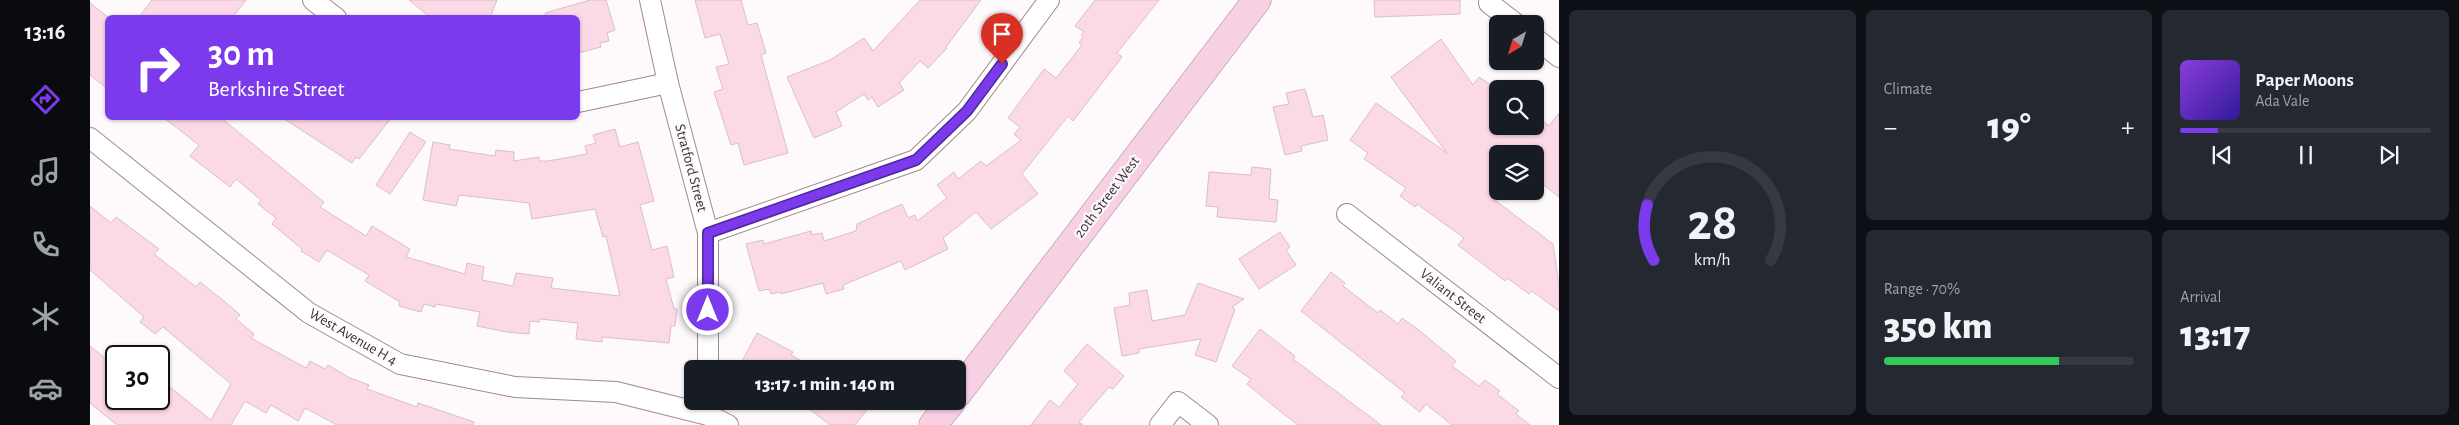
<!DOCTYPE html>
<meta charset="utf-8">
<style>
:root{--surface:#171b24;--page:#242831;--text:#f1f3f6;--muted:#9ea1a6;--line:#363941;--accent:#7c3aed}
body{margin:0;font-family:"Alegreya Sans",sans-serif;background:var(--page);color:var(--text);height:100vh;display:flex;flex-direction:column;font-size:19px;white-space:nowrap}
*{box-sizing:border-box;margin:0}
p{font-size:16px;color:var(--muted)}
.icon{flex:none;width:28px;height:28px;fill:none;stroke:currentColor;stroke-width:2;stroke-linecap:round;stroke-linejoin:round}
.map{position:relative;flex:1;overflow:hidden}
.drawer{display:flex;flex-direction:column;gap:10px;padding:10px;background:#0d0f14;width:900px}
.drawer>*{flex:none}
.hud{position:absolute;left:15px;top:15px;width:475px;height:105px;border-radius:8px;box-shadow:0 1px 4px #0004;background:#7c3aed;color:#fff;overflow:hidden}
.needle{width:32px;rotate:218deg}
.buttons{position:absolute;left:1399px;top:15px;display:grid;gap:10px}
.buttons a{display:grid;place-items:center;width:55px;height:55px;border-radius:8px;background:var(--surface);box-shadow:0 1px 4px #0004;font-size:25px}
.speed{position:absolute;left:15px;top:345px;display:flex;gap:10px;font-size:25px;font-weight:700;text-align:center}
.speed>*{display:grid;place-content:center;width:65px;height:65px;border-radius:50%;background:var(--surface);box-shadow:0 1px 4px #0004;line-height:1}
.speed .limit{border:2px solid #111;border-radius:8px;background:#fff;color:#111}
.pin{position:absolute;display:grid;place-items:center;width:42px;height:42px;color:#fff;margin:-51px -21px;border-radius:50% 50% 50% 0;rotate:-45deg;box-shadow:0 0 5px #0007}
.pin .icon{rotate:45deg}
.me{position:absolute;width:55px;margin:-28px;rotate:0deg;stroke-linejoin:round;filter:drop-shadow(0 0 4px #0008)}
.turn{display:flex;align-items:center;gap:18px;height:105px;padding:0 20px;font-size:22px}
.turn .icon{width:65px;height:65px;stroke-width:2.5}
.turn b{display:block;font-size:35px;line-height:42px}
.big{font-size:38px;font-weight:800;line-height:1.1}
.drawer .card{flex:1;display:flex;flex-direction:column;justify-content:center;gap:8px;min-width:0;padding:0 18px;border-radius:8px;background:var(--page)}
.drawer .dial{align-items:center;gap:0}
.dial svg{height:130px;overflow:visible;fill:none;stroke:var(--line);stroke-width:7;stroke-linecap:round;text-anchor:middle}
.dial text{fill:var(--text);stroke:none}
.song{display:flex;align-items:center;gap:15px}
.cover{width:60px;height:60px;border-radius:8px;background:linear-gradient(135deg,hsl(270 70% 55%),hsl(250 70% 35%))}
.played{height:5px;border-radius:2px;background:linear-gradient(90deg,var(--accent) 15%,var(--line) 15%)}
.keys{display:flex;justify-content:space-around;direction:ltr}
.heat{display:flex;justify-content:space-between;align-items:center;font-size:28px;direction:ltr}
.charge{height:8px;border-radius:4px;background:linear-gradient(90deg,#34c759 70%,var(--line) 0)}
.drawer .tiles{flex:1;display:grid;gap:10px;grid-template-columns:repeat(3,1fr)}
.card:first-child{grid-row:span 2}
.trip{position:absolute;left:594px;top:360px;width:282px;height:50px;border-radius:8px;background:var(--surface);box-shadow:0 1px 4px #0004;font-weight:800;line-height:50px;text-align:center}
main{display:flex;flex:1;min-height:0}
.tab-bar{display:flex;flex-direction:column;width:90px;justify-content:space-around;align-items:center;background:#090b0e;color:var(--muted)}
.tab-bar .icon{width:35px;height:35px}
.tab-bar .on{color:var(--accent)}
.tab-bar b{font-size:22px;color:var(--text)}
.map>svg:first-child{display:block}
</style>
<main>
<nav class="tab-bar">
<b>13:16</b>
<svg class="icon on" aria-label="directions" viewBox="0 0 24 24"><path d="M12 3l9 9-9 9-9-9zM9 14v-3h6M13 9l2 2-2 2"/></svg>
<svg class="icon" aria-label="music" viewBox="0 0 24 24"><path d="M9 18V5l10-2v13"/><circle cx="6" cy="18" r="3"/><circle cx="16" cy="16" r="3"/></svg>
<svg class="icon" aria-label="phone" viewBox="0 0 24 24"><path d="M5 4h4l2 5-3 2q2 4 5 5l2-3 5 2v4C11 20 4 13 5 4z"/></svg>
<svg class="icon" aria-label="climate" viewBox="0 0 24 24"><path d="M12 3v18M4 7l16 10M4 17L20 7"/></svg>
<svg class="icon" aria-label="car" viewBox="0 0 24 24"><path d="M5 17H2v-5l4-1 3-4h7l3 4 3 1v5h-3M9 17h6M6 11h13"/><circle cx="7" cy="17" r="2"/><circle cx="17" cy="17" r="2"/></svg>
</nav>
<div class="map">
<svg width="1469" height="425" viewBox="0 0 1469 425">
<rect width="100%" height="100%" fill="#fef9fb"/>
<g fill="#fcd9e6" stroke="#d8c0c9">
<path d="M62,0H156L142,18L49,17Z"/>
<path d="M319,0H407L400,18H341Z"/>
<path d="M500,0H516L525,30L517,33L519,41L510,43L511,47L488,53V18H456L455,13Z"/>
<path d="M605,0H651L658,25L667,23L676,53L671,55L698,153L654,165L648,143L641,145L624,92L633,89L626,67L639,64L630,34L615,38Z"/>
<path d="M830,0H891L856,47L857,48L838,68L830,61L809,83L814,90L788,107L782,97L778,100L774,94L746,112L752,126L724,138L697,77L740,60L774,38L783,51Z"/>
<path d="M1005,0H1069L1027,53L1032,57L983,121L978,116L932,174L948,194L901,229L886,212L853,238L858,249L815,270L811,261L753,285L754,289L736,294L733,283L691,294V292L681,294L679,289L669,291L656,244L673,240L674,244L721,231L722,235L732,233L734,241L766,231L767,224L812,204L818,218L825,215L827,221L857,198L847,185L864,172L868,179L891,161L896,166L931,140L924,134L930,127L918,118L954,69L966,78L992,45L989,43L993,37L991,35L994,32L985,26Z"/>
<path d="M1284,0H1370V14L1285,17Z"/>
<path d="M0,3L18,17V89L0,75Z"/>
<path d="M1351,39L1383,85L1389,77L1404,87L1401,91L1408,96V126H1445V115L1459,126L1469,113V197L1445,178V154H1408V191L1402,198L1463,244L1469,285V311L1442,291L1439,294L1417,278L1415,281L1368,245L1374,238L1327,204L1325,207L1310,196L1316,188L1274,159L1278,153L1260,140L1286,103L1357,153L1301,77Z"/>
<path d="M1215,89L1223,117L1233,115L1238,140L1211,146L1212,151L1195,155L1183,107L1199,104L1196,93Z"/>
<path d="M74,118H131L234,202L230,207L276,236L282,226L320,249L316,257L375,274L377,263L394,267L392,280L423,286L426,273L463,278L461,288L530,296L516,236L513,237L505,209L442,219L439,203L369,195L366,206L333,200L343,142L360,145L359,149L385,153L405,156L406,150L424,152V161L449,157V161H458L497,154L495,146L506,143L503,135L525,129L530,147L548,142L564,201L550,205L562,250L577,246L584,277L576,279L584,309H587L585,326H581L579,343L512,337V342L486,339L488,323L450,319L449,322L440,321L439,334L417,332L387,326L390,312L346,304L345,307L334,304L331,312L309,306L310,302L275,281L279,275L237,250L229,262L211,251L212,249L182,224L186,218L168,204L171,200L146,179L140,187L100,156L109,145Z"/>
<path d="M193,118H301L269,159L266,157L262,163Z"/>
<path d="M320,132L336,142L300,194L286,185Z"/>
<path d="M1162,167L1181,169L1179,199L1188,200L1186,222L1127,217L1128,207L1116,206L1119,172L1161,175Z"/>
<path d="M0,206L21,223L26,217L69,249L64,254L106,287L110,282L140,306L150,315L146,319L164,334L161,338L216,368L220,361L235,369L238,365L260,378L279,385L277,389L327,407L328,403L384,422L383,425H247L215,408L208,421L181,405L176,413L155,401L141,425H27L0,403V346L26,367V399H69V392L76,384L121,420L141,384L73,327L65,334L50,322L54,317L0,270Z"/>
<path d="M1190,232L1200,247L1196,250L1206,265L1169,289L1149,259Z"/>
<path d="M1241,272L1255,283L1253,286L1288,313L1290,310L1308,324L1312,318L1330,331L1366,361L1362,366L1389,386L1395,380L1410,391L1407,394L1429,411L1426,414L1440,425H1362L1336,404L1330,412L1311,397L1315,393L1211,311Z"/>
<path d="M1108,283L1154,299L1142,307L1145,309L1126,362L1105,355L1111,339L1049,349V353L1032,356L1024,308L1040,305L1039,293L1057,290L1062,321L1095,315Z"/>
<path d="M1170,329L1205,356L1203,359L1291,425H1208L1191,412L1157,384L1161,379L1142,366Z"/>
<path d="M667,333L703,352L701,355L726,369H648Z"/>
<path d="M997,344L1034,376L1023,389L1019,387L989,422L993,425H941L960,400L969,407L988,384L974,371Z"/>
<path d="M709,401H784L765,425H740Z"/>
</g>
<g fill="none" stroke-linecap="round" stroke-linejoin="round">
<g stroke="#9f8991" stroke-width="22">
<g id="street">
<path d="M223,0L246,18"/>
<path d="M560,0L578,83L618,233V369"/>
<path d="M1401,0L1399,3L1426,24"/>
<path d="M1445,38L1469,57"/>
<path d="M488,102L578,83"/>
<path d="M0,138L219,313L310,364L425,387L526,392L618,415L638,425"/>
<path d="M1257,214L1469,378"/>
<path d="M618,233L826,160L877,111L959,0"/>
<path d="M1070,425L1088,402L1118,425"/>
</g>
</g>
<g stroke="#9f8991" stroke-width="29">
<g id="secondary">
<path d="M868,393L1167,0"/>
<path d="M843,425L862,401"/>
</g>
</g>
<use href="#street" stroke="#fff" stroke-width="20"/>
<use href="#secondary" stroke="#f8d0e3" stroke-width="28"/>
</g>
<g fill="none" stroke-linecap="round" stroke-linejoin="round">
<g stroke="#51269a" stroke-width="12">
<path id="route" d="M618,310V233L826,160L877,111L912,64"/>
</g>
<use href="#route" stroke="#7c3aed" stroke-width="9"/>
</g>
<g text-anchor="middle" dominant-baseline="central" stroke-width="4.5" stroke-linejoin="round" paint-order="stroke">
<g font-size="15" fill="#3b3135" stroke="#fef9fb">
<text transform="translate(601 168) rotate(75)">Stratford Street</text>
<text transform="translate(1017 197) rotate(-53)">20th Street West</text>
<text transform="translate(1363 296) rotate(38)">Valiant Street</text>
<text transform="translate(263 337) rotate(30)">West Avenue H 4</text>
</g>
</g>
</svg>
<div class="buttons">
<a><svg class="needle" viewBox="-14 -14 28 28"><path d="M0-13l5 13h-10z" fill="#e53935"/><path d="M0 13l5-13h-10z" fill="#9ea1a6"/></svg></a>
<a><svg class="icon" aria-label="search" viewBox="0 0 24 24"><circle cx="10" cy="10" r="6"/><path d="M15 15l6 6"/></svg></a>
<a><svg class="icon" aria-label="layers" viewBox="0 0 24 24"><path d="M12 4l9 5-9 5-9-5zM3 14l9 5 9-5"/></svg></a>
</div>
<div class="speed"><div class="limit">30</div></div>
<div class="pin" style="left:912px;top:64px;background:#d93025"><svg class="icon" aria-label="arrive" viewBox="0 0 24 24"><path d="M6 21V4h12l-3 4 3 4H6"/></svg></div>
<svg class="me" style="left:618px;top:310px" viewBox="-20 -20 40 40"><circle r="17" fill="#7c3aed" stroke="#fff" stroke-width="3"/><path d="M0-11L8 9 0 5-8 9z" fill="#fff"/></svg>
<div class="trip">13:17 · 1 min · 140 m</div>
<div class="hud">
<div class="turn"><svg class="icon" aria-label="right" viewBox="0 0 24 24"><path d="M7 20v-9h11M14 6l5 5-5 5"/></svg><div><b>30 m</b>Berkshire Street</div></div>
</div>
</div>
<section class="drawer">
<div class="tiles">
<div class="card dial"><svg viewBox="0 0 100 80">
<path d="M14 69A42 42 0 1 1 86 69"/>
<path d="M14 69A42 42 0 0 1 10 35" stroke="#7c3aed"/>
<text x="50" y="56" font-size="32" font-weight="700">28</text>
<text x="50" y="72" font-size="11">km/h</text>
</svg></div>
<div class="card"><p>Climate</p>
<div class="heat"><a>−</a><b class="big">19°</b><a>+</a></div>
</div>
<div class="card">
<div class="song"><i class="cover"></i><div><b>Paper Moons</b><p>Ada Vale</p></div></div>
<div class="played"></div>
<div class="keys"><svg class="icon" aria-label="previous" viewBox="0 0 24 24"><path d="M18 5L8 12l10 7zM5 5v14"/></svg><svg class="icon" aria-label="pause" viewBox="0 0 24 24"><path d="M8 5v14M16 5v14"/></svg><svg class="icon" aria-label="next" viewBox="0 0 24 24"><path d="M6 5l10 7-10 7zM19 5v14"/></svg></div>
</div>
<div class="card"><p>Range · 70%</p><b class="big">350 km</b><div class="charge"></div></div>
<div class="card"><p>Arrival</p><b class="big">13:17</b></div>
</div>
</section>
</main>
